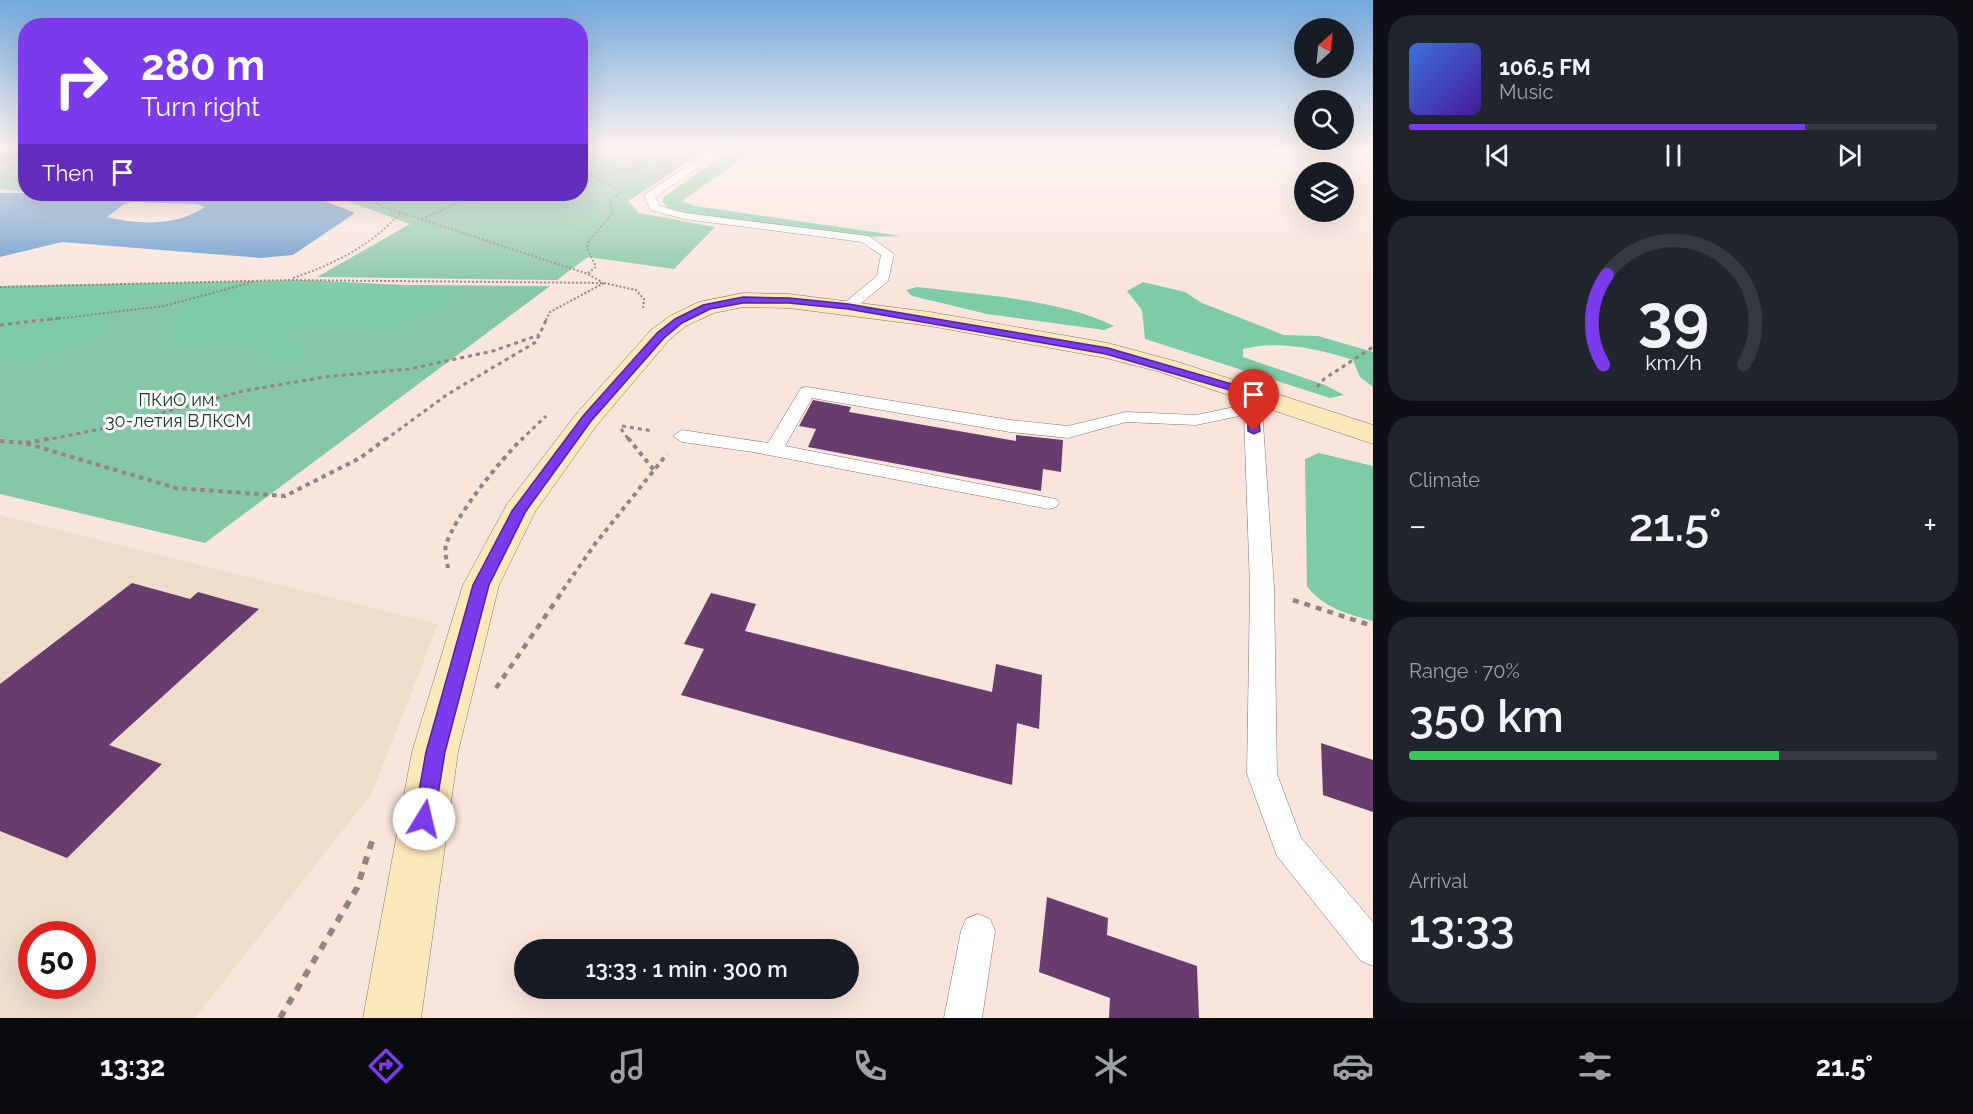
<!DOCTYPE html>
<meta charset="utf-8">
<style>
:root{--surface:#171b24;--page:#20242c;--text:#f1f3f6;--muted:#9ea1a6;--line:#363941;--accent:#7c3aed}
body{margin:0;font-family:Raleway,sans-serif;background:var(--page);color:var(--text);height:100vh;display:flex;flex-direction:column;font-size:22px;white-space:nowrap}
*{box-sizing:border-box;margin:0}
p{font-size:20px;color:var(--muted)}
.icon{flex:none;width:33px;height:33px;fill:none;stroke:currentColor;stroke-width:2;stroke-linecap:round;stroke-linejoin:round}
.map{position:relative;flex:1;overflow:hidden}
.sheet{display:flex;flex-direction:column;gap:15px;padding:15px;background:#0d0f14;width:600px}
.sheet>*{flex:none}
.banner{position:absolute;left:18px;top:18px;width:570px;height:183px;border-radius:24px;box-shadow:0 6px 24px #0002;background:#7c3aed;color:#fff;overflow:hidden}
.needle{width:39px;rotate:27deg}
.buttons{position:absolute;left:1294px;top:18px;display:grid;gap:12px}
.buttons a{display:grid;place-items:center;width:60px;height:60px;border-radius:50%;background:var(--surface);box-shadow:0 6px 24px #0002;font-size:30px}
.speed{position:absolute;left:18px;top:921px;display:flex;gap:12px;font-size:30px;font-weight:700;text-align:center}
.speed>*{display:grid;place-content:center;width:78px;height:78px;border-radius:50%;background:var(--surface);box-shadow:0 6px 24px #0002;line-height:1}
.speed .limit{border:9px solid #d22;background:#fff;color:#111}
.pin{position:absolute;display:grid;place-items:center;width:51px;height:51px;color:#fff;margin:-62px -26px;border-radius:50% 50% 50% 0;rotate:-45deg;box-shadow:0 0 6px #0007}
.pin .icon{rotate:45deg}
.me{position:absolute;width:66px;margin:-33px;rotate:9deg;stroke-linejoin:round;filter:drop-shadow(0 0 4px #0008)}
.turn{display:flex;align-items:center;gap:21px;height:126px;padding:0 24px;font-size:27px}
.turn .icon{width:78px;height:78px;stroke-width:2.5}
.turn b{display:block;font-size:42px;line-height:51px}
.then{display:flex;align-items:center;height:57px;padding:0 24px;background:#0003;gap:12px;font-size:22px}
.big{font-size:45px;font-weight:600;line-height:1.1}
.sheet .tile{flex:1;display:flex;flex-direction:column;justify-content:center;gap:9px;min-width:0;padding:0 21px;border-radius:24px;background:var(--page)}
.sheet .dial{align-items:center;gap:0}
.dial svg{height:156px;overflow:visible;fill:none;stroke:var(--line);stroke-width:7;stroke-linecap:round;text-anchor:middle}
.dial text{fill:var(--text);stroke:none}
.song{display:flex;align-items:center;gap:18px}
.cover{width:72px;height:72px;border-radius:9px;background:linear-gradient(135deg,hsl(220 70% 55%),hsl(260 70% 35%))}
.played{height:6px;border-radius:3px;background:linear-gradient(90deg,var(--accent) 75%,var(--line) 75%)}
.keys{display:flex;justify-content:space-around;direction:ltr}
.heat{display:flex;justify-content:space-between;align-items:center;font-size:33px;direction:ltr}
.charge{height:9px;border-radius:4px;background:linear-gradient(90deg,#34c759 70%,var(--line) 0)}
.trip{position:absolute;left:514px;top:939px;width:345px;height:60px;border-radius:30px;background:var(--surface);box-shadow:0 6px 24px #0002;font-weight:600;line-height:60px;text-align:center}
.dock{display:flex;height:96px;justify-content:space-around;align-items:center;background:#090b0e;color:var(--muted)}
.dock .icon{width:42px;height:42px}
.dock .current{color:var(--accent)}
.dock b{font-size:27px;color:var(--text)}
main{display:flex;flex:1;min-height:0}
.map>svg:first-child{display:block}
</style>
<main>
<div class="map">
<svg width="1373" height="1018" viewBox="0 0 1373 1018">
<rect width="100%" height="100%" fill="#fae5dd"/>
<path fill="#eeddcb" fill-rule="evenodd" d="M0,515L438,624L372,793L195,1018H0ZM32,934H82V986H32Z"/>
<g fill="#86c7a8">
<path d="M0,148H25V192L0,189Z"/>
<path d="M581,148H709L628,201L639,213L715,227L674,269L588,257L557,280L317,277L410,224L328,194H580Z"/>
<path d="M305,284L550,286L205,543L0,494V291Z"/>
</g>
<g fill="#7ecca7">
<path d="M581,148H691L645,165L581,177Z"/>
<path d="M734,148H757L682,201L695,206L901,236L863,237L684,213L668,208L662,201L664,197Z"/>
<path d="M306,280L461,288L439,308L409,322L373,326L328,322L290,333L288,341L303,348V356L285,363L261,358L264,345L231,338L171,343L174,321L191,302L183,292C166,294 144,292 128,300C112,309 107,326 93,336C69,354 28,362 0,354V286Z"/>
<path d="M1143,282L1185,292L1202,303L1284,335L1318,336L1373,352V387L1360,377L1353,360C1317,349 1281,340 1243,349V357L1325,385L1344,395L1330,398L1145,339L1142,310L1127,291Z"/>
<path d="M917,287C975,294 1063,300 1114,326L1104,330L987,314L912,296L906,290Z"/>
<path d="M1319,453L1373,466V621C1348,614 1323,608 1307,586L1305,459Z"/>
</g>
<path fill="#6397ca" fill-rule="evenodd" d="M0,193L308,194L355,213L293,255L261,258L62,242L0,257ZM132,202L198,204L205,207C178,226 138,225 107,217L124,204Z"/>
<g fill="#683c6d">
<path d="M813,400L851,407L849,412L1016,441V435L1063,440L1061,472L1043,469L1041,491L808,447L816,429L799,426Z"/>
<path d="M132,583L190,599L198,592L259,609L109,745L162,764L67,858L0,831V684Z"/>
<path d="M711,593L756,604L745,631L992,692L996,664L1042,675L1039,729L1017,723L1012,785L681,695L704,649L684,644Z"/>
<path d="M1321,743L1373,760V812L1323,795Z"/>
<path d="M1047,897L1108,918L1107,935L1197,966L1199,1018H1109L1110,998L1039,972Z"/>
</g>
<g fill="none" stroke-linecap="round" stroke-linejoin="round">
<g stroke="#85726b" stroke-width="1">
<g id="lane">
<path d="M716,148H727L655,197L660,206L685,213L869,236L894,254L888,281L853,310H843L841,307L843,304L877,276L881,255L862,242L684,219L651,210L644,196L645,194Z"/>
<path d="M1270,148H1278L1281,152L1273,154Z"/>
<path d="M807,387L1010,420L1068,426L1126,412L1196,415L1244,405L1246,389H1258L1262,408L1274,588L1277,774L1301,838L1373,922V966L1361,961L1277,856L1247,774L1250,588L1244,415L1196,425L1126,422L1068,438L1010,432L812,398L785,446L1056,499L1059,503L1056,507L1049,509L753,452L682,442L673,436L682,430L768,443L801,388Z"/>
<path d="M978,914L990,919L995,931L982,1018H944L961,931L966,919Z"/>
</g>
</g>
<g stroke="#85726b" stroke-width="1">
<path id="secondary" d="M743,293L789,294L930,312L1108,343L1178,362L1373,425V444L1160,372L1106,358L930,326L789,308L743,307L714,313L686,326L669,340L597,425L535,512L499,585L458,752L421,1018H363L412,752L463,585L507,504L577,413L651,330L670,316L699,302Z"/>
</g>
<g stroke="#93847f" stroke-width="2" stroke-dasharray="2 2" stroke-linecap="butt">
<path d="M1350,148L1373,159"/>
<path d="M0,154L13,148"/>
<path d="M0,157L26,156"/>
<path d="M0,160L26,170"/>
<path d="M580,169L622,192"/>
<path d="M580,178L648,166"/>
<path d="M358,194L384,207L588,274L602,282"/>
<path d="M422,219L460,202L493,194"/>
<path d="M588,273L596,267L587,248L590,239L613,213L610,200L621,192"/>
<path d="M293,278C334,264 371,246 400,213"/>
<path d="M0,287L288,280L604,283L636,290L644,299L643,309"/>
<path d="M47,320L164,306L253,282"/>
<path d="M546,320L550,312L604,283"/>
</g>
<g stroke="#93847f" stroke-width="3" stroke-dasharray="4 4" stroke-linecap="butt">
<path d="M0,325L60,318"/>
<path d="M1317,387L1324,379L1373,347"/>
<path d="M622,426L653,431"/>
<path d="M621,429L629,440"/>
<path d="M45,440L106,428L243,391L324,377L409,369L493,351L539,335"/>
<path d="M385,440L448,394L536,342L547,318"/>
<path d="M521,440L546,416"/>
</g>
<g stroke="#93847f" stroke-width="4" stroke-dasharray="4.5 4.5" stroke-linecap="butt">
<path d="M628,438L654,470"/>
<path d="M0,441L25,443L176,488L285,496L360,458L387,438"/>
<path d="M26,443L53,438"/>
<path d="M448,568C447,561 444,551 446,545C454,517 502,458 523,438"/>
<path d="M563,590L595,544L667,454"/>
</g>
<g stroke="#93847f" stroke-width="4.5" stroke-dasharray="6 6" stroke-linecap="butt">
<path d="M1293,600L1373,626"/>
<path d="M496,688L564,589"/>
</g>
<path stroke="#93847f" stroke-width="6" stroke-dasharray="8 8" stroke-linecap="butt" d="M280,1018L357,888L374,835"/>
<use href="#lane" fill="#fff" fill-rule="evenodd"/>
<use href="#secondary" fill="#fbe8bb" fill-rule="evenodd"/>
</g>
<linearGradient id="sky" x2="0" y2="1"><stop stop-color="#73a8dc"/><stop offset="0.51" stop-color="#fdf3f0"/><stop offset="1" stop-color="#fdf3f0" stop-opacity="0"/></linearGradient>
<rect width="1373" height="290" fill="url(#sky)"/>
<path fill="#7c3aed" stroke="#51269a" stroke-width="1.5" d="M743,297L789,298L848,304L1108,348L1256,391L1260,431L1254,434L1248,431L1247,395L1106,354L848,309L789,303H743L710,309L682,323L664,338L591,421L526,511L489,585L445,752L434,819L431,825L424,828L417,825L414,819L426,752L473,585L512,511L583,416L657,333L675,319L703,305Z"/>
<g text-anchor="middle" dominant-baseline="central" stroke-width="6" stroke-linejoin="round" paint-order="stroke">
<g font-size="18" fill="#173a2a" stroke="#fff">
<text x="178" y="399">ПКиО им.<tspan x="178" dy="21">30-летия ВЛКСМ</tspan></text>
</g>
</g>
</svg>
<div class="buttons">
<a><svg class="needle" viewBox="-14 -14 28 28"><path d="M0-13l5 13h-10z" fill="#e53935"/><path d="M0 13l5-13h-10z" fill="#9ea1a6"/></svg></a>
<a><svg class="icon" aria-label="search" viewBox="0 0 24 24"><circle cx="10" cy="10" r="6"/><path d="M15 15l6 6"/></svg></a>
<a><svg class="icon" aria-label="layers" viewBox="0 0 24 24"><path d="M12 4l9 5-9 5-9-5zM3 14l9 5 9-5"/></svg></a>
</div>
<div class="speed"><div class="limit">50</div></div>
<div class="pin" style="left:1254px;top:431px;background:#d93025"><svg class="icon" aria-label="arrive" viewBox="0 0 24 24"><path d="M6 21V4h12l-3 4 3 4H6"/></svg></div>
<svg class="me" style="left:424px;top:819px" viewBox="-20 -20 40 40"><circle r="19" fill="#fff"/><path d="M0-13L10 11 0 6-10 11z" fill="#7c3aed"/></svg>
<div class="trip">13:33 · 1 min · 300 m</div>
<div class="banner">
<div class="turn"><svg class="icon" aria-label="right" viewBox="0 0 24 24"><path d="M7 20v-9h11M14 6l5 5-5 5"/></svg><div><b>280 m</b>Turn right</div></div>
<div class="then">Then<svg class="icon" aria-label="arrive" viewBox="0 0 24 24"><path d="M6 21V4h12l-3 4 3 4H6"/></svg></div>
</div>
</div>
<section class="sheet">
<div class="tile">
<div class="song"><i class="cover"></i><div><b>106.5 FM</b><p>Music</p></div></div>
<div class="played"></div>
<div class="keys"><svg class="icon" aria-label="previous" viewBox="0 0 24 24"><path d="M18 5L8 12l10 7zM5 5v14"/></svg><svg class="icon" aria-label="pause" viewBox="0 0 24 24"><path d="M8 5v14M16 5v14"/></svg><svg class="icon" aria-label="next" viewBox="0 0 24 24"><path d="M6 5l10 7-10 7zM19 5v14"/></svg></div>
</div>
<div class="tile dial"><svg viewBox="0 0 100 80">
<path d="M14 69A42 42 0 1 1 86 69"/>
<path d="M14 69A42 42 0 0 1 16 23" stroke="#7c3aed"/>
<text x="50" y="56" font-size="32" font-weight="700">39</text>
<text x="50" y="72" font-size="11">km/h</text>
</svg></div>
<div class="tile"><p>Climate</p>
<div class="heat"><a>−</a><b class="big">21.5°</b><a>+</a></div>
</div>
<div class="tile"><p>Range · 70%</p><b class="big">350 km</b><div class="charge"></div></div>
<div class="tile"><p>Arrival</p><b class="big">13:33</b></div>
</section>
</main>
<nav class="dock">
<b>13:32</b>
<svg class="icon current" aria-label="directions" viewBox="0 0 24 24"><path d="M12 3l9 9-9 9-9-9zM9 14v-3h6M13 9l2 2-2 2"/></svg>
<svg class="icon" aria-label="music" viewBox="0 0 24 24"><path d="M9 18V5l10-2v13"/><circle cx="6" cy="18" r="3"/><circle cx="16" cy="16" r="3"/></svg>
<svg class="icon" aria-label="phone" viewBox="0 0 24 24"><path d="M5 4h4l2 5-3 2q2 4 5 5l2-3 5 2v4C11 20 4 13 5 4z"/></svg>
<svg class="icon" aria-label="climate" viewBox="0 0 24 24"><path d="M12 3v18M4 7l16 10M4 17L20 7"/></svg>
<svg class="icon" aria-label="car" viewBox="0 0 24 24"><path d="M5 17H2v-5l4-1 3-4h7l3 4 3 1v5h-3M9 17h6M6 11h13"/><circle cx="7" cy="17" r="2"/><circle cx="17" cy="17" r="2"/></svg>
<svg class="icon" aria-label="filters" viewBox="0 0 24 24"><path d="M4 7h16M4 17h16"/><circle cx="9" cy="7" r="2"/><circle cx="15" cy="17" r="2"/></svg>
<b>21.5°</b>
</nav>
